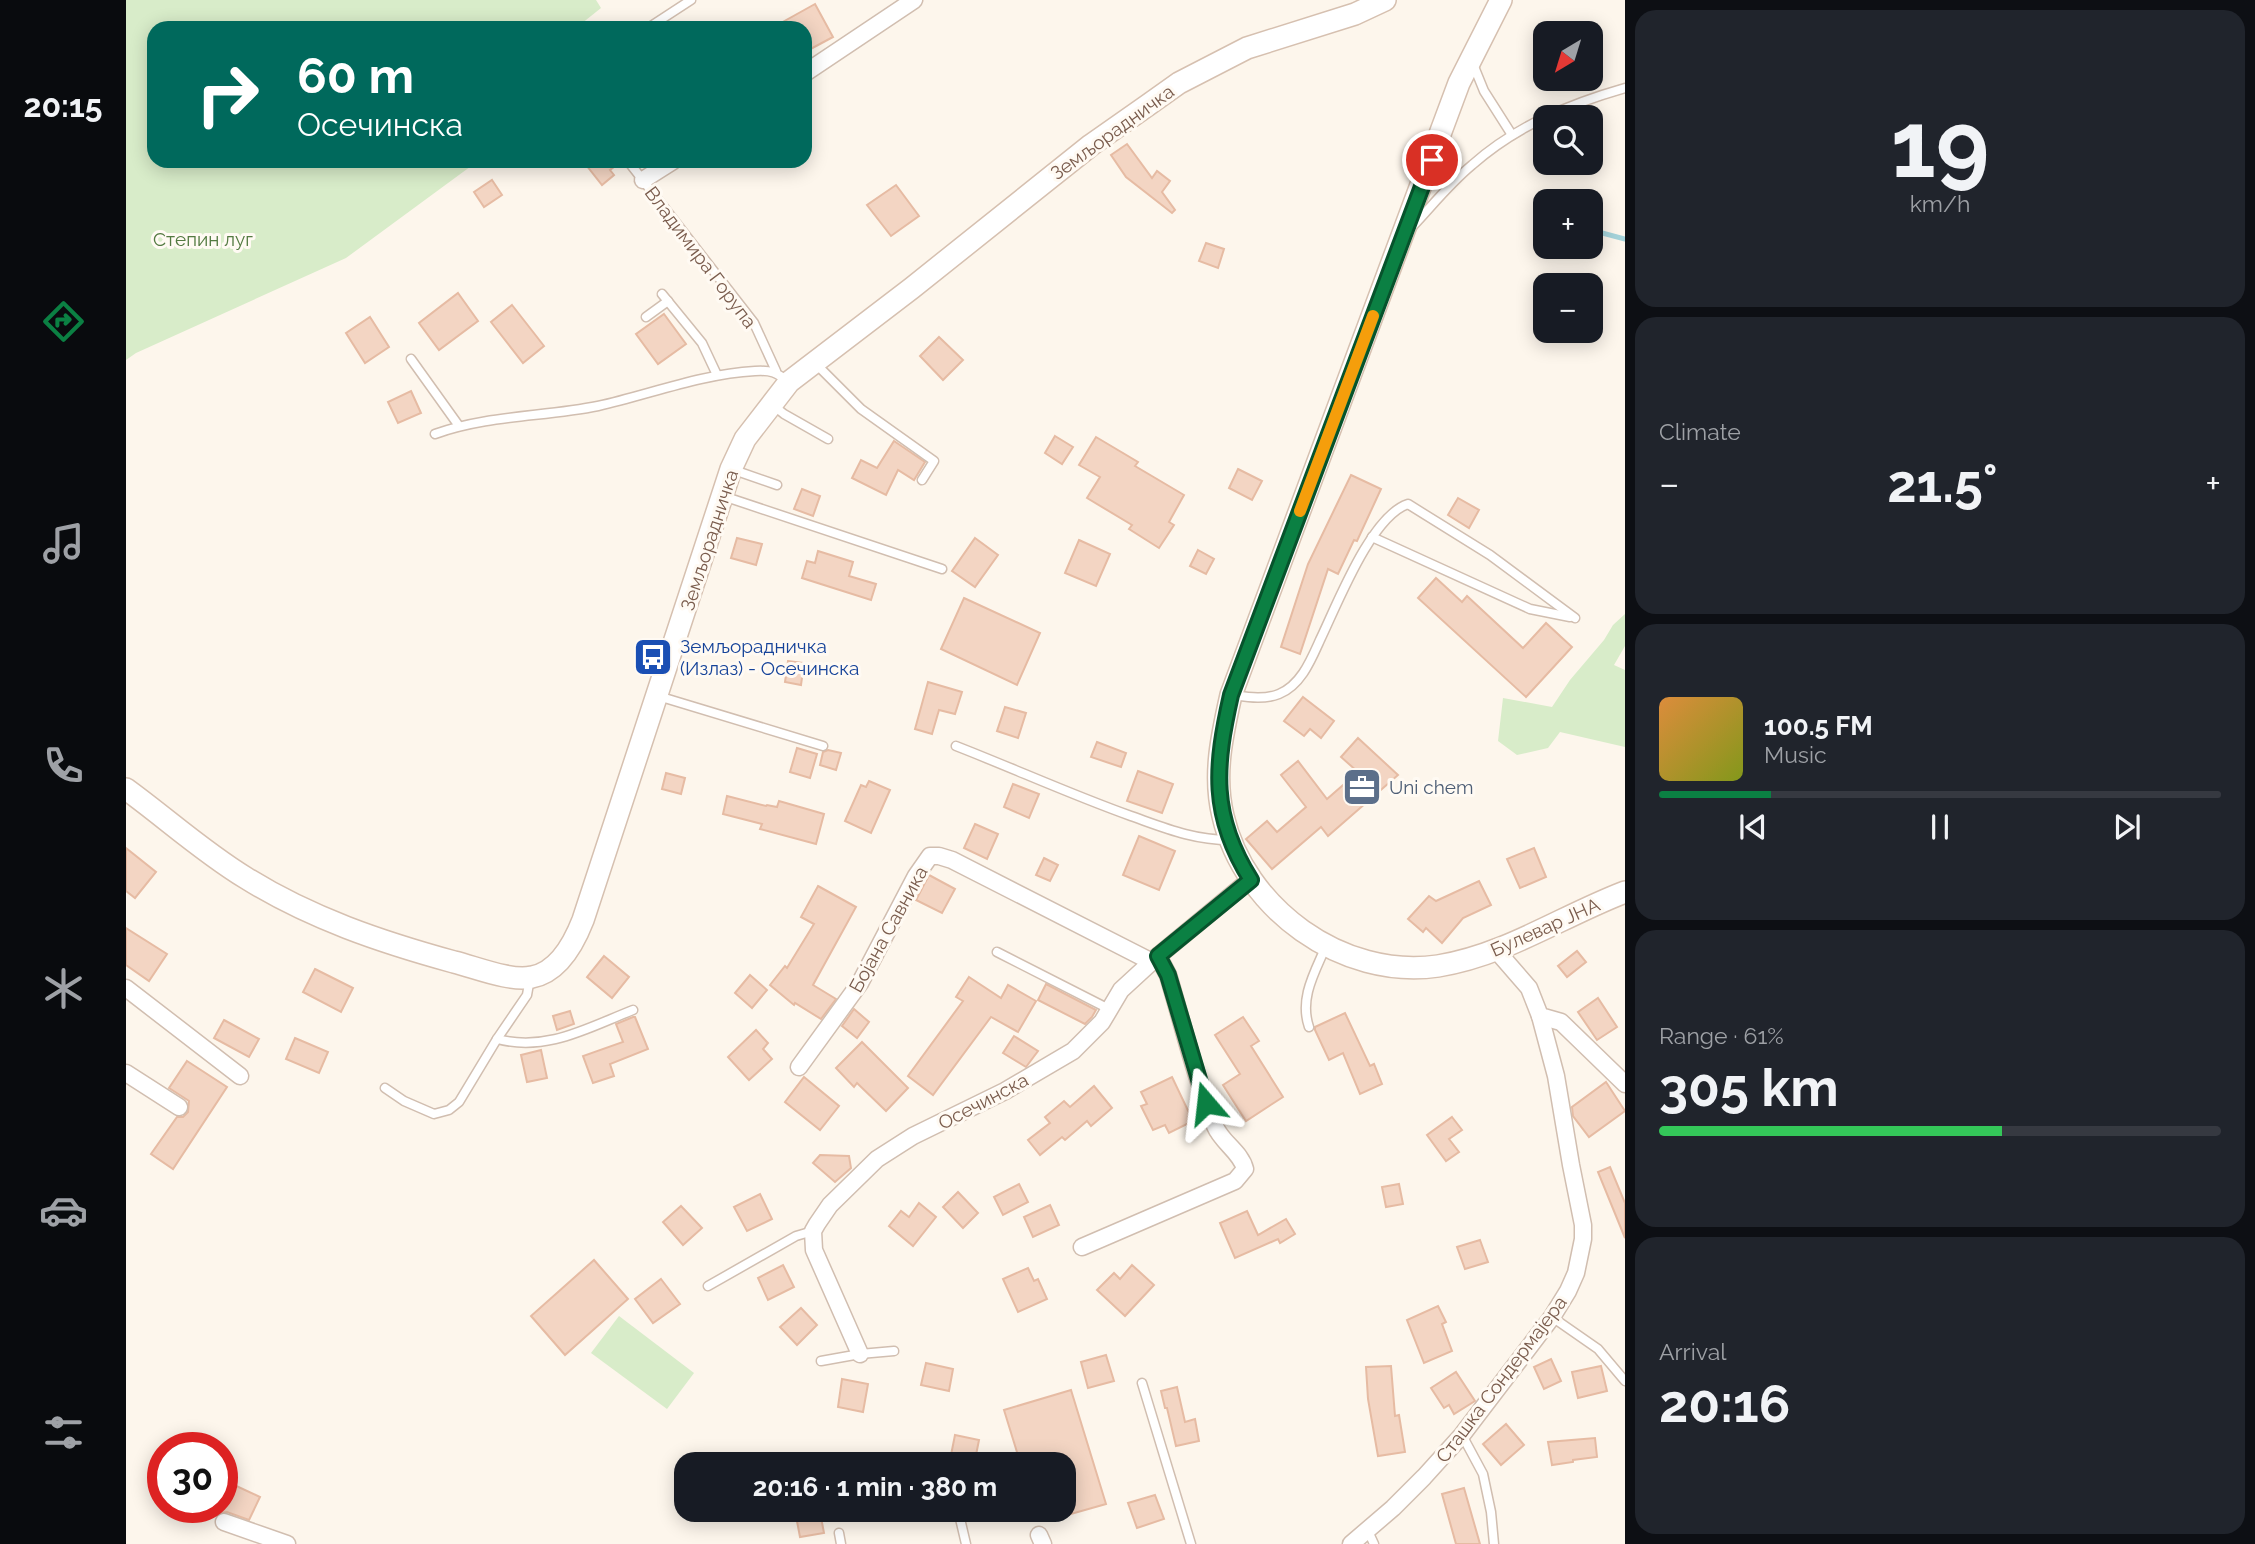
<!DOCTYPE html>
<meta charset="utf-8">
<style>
:root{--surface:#171b24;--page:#20242c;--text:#f1f3f6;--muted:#9ea1a6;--line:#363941;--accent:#0b8043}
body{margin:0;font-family:Raleway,sans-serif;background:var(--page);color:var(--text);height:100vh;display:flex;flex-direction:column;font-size:26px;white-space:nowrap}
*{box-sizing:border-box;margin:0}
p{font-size:23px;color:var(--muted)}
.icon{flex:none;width:38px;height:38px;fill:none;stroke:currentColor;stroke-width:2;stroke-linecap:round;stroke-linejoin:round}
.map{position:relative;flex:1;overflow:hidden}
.panel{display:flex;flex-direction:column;gap:10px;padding:10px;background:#0d0f14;width:630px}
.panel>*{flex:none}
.hud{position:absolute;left:21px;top:21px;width:665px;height:147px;border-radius:21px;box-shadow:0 4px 18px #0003;background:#00695c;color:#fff;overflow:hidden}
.needle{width:46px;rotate:218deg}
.buttons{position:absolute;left:1407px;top:21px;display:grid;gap:14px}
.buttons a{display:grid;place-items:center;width:70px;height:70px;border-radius:14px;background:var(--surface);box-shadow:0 4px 18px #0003;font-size:35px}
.speed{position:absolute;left:21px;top:1432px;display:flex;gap:14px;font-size:35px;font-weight:700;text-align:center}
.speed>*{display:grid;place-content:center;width:91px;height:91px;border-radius:50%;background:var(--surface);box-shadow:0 4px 18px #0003;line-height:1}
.speed .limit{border:10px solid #d22;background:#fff;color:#111}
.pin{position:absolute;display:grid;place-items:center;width:60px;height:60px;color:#fff;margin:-30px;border:4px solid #fff;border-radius:50%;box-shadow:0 2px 7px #0007}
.me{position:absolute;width:77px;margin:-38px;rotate:343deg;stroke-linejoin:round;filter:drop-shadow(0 0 5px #0008)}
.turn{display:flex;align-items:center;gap:24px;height:147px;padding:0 35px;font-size:32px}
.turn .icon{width:91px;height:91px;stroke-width:2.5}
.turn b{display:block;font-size:49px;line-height:60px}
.big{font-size:52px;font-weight:700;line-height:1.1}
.panel .card{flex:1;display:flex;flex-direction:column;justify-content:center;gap:10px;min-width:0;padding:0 24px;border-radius:21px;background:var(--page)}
.panel .dial{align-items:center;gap:0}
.dial b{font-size:91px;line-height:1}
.song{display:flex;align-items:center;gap:21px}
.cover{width:84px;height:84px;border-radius:10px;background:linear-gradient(135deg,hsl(30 70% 55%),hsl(70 70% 35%))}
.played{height:7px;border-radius:4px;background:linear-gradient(90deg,var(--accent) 20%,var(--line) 20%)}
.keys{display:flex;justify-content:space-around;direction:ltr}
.heat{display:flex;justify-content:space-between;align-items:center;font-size:38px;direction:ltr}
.charge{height:10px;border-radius:5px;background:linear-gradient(90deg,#34c759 61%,var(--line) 0)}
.trip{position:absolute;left:548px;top:1452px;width:402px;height:70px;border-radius:21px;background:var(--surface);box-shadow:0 4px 18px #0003;font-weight:700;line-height:70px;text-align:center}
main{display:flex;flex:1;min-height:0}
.menu{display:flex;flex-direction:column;width:126px;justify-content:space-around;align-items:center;background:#090b0e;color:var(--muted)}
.menu .icon{width:49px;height:49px}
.menu .selected{color:var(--accent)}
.menu b{font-size:32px;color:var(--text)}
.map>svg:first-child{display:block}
</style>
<main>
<nav class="menu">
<b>20:15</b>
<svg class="icon selected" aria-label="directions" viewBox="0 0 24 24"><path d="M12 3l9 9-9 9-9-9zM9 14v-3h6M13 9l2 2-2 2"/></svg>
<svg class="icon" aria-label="music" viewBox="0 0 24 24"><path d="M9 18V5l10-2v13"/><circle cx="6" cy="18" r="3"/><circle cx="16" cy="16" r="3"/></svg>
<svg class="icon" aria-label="phone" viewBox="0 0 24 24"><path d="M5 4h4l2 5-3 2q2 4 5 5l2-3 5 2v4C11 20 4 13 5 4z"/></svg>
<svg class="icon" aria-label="climate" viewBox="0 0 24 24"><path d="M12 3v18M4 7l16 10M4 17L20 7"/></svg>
<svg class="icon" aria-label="car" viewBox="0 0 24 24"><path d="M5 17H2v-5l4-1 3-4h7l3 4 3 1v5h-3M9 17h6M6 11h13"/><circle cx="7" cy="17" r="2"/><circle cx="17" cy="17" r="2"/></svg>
<svg class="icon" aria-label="filters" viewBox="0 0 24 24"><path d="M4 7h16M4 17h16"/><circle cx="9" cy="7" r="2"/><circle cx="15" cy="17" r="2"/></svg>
</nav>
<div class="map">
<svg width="1499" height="1544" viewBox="0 0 1499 1544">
<rect width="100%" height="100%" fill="#fdf6ec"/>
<g fill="#d8ecc9">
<path d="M0,0H470L475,8L450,28H28V161H352L220,258L10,353L0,360Z"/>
<path d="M1499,614V646L1488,665L1499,670V747L1434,732L1422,748L1391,755L1372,741L1377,698L1426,707L1444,680L1478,640L1487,625Z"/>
<path d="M493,1316L568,1373L541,1409L465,1353Z"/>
</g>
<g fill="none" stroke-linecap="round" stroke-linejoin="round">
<path stroke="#a5d3da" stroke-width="5" d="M1465,230L1499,239"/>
</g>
<g fill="#f3d5c3" stroke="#e6bba3" stroke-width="2">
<path d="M689,4L707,37L679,52V28H646Z"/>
<path d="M1001,144L1026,178L1031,171L1044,181L1036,192L1049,210L1046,213L1000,177L985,155Z"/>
<path d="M457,161H496L484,170L488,175L476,185Z"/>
<path d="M366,180L376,195L358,207L348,192Z"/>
<path d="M770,185L793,216L765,236L741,205Z"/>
<path d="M1080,243L1098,249L1092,268L1073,261Z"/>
<path d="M332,293L352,321L313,350L293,323Z"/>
<path d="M386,305L418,346L397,363L365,322Z"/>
<path d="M538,314L560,344L532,364L510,334Z"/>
<path d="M244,317L263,347L239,363L220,333Z"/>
<path d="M813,337L837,360L817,380L794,356Z"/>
<path d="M285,391L295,413L272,423L262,402Z"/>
<path d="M929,436L947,447L936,464L919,453Z"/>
<path d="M970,437L1012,462L1009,466L1058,495L1043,522L1048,525L1033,548L1003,529L1006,525L961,498L974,477L953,465Z"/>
<path d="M768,441L799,462L788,480L772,470L760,495L726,478L735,460L751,468Z"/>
<path d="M1112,469L1136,481L1126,500L1103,488Z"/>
<path d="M1225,475L1255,489L1231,541L1228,540L1212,574L1202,569L1174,654L1155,647L1182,564Z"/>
<path d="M676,489L694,496L687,516L668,509Z"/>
<path d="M1332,498L1353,510L1343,528L1322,515Z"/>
<path d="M611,538L636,544L630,565L605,558Z"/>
<path d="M849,538L872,555L849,587L826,571Z"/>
<path d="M953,540L984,554L970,586L939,573Z"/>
<path d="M1072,550L1088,559L1080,574L1064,566Z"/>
<path d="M692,551L727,562L723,576L750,584L745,600L676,578L681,561L689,563Z"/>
<path d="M1310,578L1336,602L1341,596L1397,648L1420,623L1446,647L1400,697L1292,598Z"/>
<path d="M838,598L914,633L891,685L815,649Z"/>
<path d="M662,661L678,663L675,685L659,682Z"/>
<path d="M802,682L836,692L829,714L813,710L806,734L789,729Z"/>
<path d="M1177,697L1208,721L1195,738L1184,729L1178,736L1158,721Z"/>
<path d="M879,707L900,713L892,738L871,731Z"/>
<path d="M1232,738L1272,775L1202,836L1195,827L1146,869L1120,839L1141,821L1151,832L1180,807L1155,775L1172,761L1201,799L1232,772L1215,757Z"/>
<path d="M971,742L1000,753L995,767L965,757Z"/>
<path d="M671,748L691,754L684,778L664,772Z"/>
<path d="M702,750L715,753L710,770L694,765L697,752Z"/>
<path d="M1012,771L1047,784L1036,813L1001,801Z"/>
<path d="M540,773L559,778L555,794L536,789Z"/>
<path d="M743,781L764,790L745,833L719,821L735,785L740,787Z"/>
<path d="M887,784L913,794L903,818L878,807Z"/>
<path d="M601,796L640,806L641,805L651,807L653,801L698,814L690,844L634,829L636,824L597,814Z"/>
<path d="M849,824L872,834L861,859L838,848Z"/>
<path d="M1013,836L1049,851L1033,890L997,875Z"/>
<path d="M0,848L30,872L9,898L0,891Z"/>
<path d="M1408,848L1420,877L1394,888L1381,859Z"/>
<path d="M918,858L932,865L924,881L910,875Z"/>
<path d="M803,875L829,889L816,913L790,900Z"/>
<path d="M1353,881L1365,905L1337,918L1316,943L1300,928L1297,932L1282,919L1303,896L1310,901Z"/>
<path d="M692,886L730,907L687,985L710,999L695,1019L669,1003L668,1005L644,985L659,966L661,968L688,924L675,917Z"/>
<path d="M0,928L41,954L23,981L0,965Z"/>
<path d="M1451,951L1460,962L1441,977L1432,966Z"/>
<path d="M478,956L503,977L486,998L461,977Z"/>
<path d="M189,969L227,988L215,1012L177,992Z"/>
<path d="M624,975L641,990L626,1008L609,993Z"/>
<path d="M843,977L875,998L882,985L910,1001L892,1032L865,1017L807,1095L782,1076L837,1001L830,997Z"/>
<path d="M920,984L970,1010L966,1017L959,1024L912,1000Z"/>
<path d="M1472,998L1491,1027L1471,1040L1452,1012Z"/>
<path d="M728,1009L743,1022L731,1038L716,1026Z"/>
<path d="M444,1011L448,1024L431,1030L427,1016Z"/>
<path d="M1219,1013L1244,1066L1248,1064L1256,1084L1234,1094L1217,1053L1203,1060L1189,1030V1027Z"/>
<path d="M507,1017H509L522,1049L484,1064L488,1076L467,1083L457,1056L497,1042L490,1024Z"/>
<path d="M1117,1017L1133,1041L1125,1046L1157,1097L1120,1121L1097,1085L1114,1074L1089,1035Z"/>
<path d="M98,1020L133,1039L123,1057L88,1038Z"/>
<path d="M630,1030L642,1043L637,1049L646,1059L623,1080L602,1057Z"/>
<path d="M888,1036L912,1051L900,1067L877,1053Z"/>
<path d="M169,1038L202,1052L193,1073L160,1059Z"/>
<path d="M736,1042L782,1088L760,1111L731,1083L728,1087L710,1068Z"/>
<path d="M415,1050L421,1078L401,1082L395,1055Z"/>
<path d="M61,1061L101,1087L47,1169L25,1154L51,1117H57L62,1112L63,1101L43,1088Z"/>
<path d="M678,1077L713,1106L694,1130L659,1102Z"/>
<path d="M1046,1077L1067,1121L1043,1133L1039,1125L1027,1130L1015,1106L1021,1104L1015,1092Z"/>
<path d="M1480,1082L1499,1111L1463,1137L1447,1116L1446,1107Z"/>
<path d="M968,1086L986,1108L965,1126L961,1121L939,1140L936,1137L914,1155L902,1140L924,1123L919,1117L938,1101L944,1107Z"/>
<path d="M1326,1117L1336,1130L1323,1139L1333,1152L1320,1161L1301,1135Z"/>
<path d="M694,1155L723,1156L725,1168L709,1182L687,1163Z"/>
<path d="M1484,1167L1499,1203V1238L1472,1172Z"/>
<path d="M893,1184L902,1202L877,1215L868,1197Z"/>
<path d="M1273,1184L1277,1204L1260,1207L1256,1187Z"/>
<path d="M832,1192L852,1213L837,1228L817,1207Z"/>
<path d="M634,1194L646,1219L621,1231L608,1207Z"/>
<path d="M793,1203L810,1217L787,1246L763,1226L775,1211L783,1217Z"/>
<path d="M924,1205L933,1225L907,1237L898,1217Z"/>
<path d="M555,1206L576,1228L557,1245L537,1222Z"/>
<path d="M1121,1211L1132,1235L1160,1219L1169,1234L1154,1243L1152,1239L1109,1258L1094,1223Z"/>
<path d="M1354,1240L1362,1262L1339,1269L1331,1247Z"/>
<path d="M468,1260L502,1299L439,1355L405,1316Z"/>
<path d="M657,1265L668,1287L642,1300L632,1278Z"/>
<path d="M1006,1265L1028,1285L999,1316L971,1290L988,1273L994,1279Z"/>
<path d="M902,1268L908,1281L912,1279L921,1299L892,1312L877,1279Z"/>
<path d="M535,1279L554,1304L527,1323L509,1299Z"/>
<path d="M1312,1306L1320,1322L1316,1324L1326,1351L1298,1363L1281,1320Z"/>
<path d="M675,1308L691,1325L671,1345L654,1327Z"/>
<path d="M980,1355L988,1381L962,1388L955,1362Z"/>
<path d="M1425,1359L1435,1381L1418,1389L1408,1367Z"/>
<path d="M800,1363L827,1369L823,1391L795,1385Z"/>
<path d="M1265,1366L1269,1416L1273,1415L1279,1452L1252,1456L1242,1399L1240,1367Z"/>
<path d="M1475,1366L1481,1391L1452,1398L1446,1372Z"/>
<path d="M1330,1372L1349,1401L1328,1414L1323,1405L1318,1408L1305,1388Z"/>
<path d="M716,1379L742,1384L737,1412L712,1407Z"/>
<path d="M1051,1387L1059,1422L1069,1419L1073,1441L1050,1446L1041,1408H1039L1035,1391Z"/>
<path d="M945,1390L980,1504L938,1516V1465H895L878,1410Z"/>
<path d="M1380,1424L1398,1445L1375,1465L1357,1444Z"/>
<path d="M829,1435L853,1440L848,1465L824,1460Z"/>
<path d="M1469,1438L1471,1457L1447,1460V1462L1426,1465L1422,1442Z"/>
<path d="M106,1484L134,1497L123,1520L101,1512L93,1513Z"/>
<path d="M1338,1488L1354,1544H1330L1316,1494Z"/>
<path d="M1029,1495L1038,1519L1011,1528L1002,1503Z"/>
<path d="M694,1512L698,1533L674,1537L670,1516Z"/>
</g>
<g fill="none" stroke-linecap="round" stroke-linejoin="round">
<g stroke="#d1beb0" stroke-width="11">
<g id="lane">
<path d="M522,28L565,0"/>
<path d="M1347,64L1358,91L1386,135"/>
<path d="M502,161L628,323L650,371"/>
<path d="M1286,227C1306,206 1323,184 1346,165C1390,126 1443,104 1499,88"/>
<path d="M536,294L576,343L591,375"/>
<path d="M520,317L542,301"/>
<path d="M285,359L333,426"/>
<path d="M690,364L735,409L808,461L796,480"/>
<path d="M648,406L658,414L702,439"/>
<path d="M309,434C362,415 418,417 472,406C525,394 575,374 629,371C645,370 650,372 663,382"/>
<path d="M605,469L651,485"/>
<path d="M597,496L816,569"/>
<path d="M1246,537L1404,609L1444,617"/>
<path d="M1105,695C1121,697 1138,700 1153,694C1175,685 1185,660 1194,640C1211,605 1245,516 1282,504L1364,555L1449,618"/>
<path d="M532,696L697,746"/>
<path d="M830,746C889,769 946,795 1005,816C1039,828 1067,840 1104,840"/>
<path d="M871,952L983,1009"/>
<path d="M1183,1027C1173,998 1189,972 1200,946"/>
<path d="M371,1039C421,1052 461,1028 507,1010"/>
<path d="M259,1088L278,1101L308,1114L323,1110L333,1102L371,1039L401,995L404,978"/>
<path d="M582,1286L670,1236L687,1231"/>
<path d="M1426,1317L1472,1349L1499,1381"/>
<path d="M695,1361L734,1354L768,1351"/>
<path d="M1016,1383L1065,1544"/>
<path d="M1336,1435L1357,1474L1365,1512L1368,1544"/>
<path d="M832,1510L840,1544"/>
<path d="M1242,1531L1248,1544"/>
<path d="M713,1533L715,1544"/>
</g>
</g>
<g stroke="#d1beb0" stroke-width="19">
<g id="street">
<path d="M679,73L788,0"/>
<path d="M517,180L547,161"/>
<path d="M1370,950L1403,988L1414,1016L1435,1022L1499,1084"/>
<path d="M0,988L114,1076"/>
<path d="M673,1067L734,983L790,876L804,856H813L826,860L1026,962"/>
<path d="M0,1073L53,1107"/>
<path d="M956,1247L1109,1181L1119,1169C1115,1152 1096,1143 1089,1126C1069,1077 1057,1025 1042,975L1032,956"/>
<path d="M734,1354L688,1250L687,1231L691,1224L704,1205L751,1159L787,1136L879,1091L947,1051L976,1022L995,990L1032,956L1125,879"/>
<path d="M98,1522L161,1544"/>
<path d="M913,1535L917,1544"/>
<path d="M1225,1544L1267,1508L1298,1477L1336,1435L1426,1317L1442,1291L1450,1273L1457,1239V1225L1445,1165L1430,1076L1414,1016"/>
</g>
</g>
<g stroke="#d6c0b0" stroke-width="24">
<g id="secondary">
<path d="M1375,0L1333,83L1105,695C1096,735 1087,775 1097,816C1118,908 1216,980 1312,966C1380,955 1436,916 1499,892"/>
<path d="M0,789C40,818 77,852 120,878C184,918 255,942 328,962C349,967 385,982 406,977C433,972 448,943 457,920L605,469L619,439L663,382L786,288L965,145L1022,105L1053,83L1121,48L1229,14L1259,0"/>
</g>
</g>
<use href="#lane" stroke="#fff" stroke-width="8"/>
<use href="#street" stroke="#fff" stroke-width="16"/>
<use href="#secondary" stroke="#fff" stroke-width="21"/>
</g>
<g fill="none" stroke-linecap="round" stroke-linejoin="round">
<g stroke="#07532c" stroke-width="18">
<path id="route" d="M1080,1103L1042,975L1032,956L1125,880C1084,815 1089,766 1105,695L1306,160"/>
</g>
<use href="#route" stroke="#0b8043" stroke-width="12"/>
<path stroke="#f59e0b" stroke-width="12" d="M1174,511L1247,316"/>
</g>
<defs>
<g id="bus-square" transform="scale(2.0125)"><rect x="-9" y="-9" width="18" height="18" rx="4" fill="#1a4fb4" stroke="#fffaf3"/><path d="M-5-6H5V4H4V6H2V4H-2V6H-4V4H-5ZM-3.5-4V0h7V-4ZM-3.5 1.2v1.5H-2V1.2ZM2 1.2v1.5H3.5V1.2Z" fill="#fff"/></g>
<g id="office-square" transform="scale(2.0125)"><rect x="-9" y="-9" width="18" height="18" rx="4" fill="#5c6f8a" stroke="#fffaf3"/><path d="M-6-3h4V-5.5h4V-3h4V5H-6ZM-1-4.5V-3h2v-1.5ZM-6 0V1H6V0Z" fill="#fff"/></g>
</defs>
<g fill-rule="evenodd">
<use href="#bus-square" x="527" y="657"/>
<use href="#office-square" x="1236" y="787"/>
</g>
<g text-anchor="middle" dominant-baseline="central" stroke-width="6" stroke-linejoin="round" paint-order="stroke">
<g font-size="19" fill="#7a5c4d" stroke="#fffaf3">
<text transform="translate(986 132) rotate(-36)">Земљорадничка</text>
<text transform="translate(575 257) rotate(53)">Владимира Горупа</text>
<text transform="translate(583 540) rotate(-72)">Земљорадничка</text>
<text transform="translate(1419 927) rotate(-24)">Булевар ЈНА</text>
<text transform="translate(762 929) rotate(-61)">Бојана Савника</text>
<text transform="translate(857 1101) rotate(-28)">Осечинска</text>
<text transform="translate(1375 1379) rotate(-53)">Сташка Сондермајера</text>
</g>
<g font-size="19" fill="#537a41" stroke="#fffaf3">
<text x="77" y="239">Степин луг</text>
</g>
<g font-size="19" fill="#164399" stroke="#fffaf3" text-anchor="start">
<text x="554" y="646">Земљорадничка<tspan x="554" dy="22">(Излаз) - Осечинска</tspan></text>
</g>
<g font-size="19" fill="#4e5e75" stroke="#fffaf3" text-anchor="start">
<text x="1263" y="787">Uni chem</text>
</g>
</g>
</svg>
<div class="buttons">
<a><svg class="needle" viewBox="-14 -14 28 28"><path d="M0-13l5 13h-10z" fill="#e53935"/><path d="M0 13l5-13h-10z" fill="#9ea1a6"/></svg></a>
<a><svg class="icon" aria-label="search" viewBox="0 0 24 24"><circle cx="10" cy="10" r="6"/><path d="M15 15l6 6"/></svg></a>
<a>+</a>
<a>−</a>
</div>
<div class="speed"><div class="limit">30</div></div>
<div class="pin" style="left:1306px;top:160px;background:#d93025"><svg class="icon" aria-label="arrive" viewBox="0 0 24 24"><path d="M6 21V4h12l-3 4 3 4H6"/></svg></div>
<svg class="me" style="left:1080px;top:1103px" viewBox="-20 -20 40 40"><path d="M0-17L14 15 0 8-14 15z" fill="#0b8043" stroke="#fff" stroke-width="4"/></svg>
<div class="trip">20:16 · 1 min · 380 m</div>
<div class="hud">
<div class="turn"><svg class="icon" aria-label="right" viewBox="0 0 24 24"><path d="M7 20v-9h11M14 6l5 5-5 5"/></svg><div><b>60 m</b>Осечинска</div></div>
</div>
</div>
<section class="panel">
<div class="card dial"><b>19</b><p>km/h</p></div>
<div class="card"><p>Climate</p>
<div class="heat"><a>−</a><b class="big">21.5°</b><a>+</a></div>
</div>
<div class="card">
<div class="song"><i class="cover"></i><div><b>100.5 FM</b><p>Music</p></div></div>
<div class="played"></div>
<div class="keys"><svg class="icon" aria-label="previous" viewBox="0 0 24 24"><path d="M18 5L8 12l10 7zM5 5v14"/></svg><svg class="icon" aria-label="pause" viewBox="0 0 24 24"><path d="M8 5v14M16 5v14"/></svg><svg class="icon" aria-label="next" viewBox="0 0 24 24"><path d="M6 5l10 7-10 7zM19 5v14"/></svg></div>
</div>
<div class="card"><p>Range · 61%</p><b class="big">305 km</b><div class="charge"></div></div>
<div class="card"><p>Arrival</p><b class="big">20:16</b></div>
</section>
</main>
